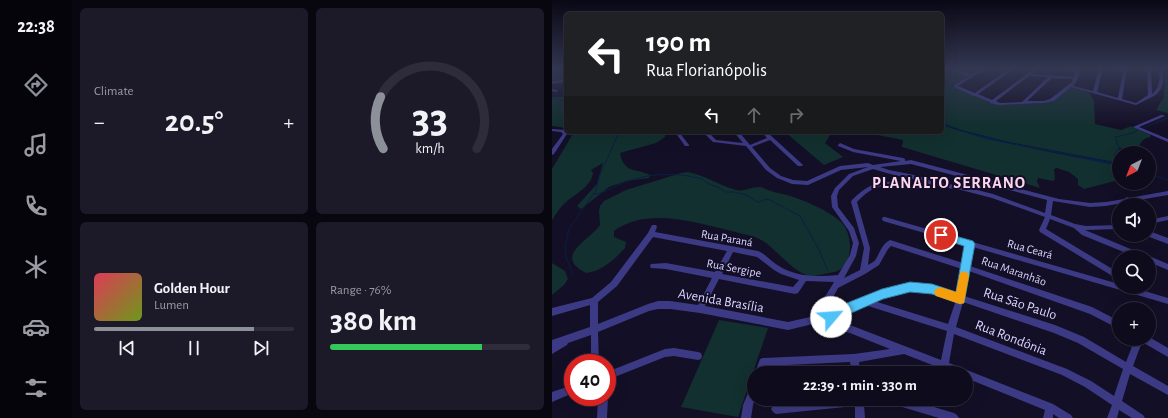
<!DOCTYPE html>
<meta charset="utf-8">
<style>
:root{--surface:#0e0b1c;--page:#1c1929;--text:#f1f3f6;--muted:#9b9ba3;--line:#2e2b3b;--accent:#8c9099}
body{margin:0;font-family:"Alegreya Sans",sans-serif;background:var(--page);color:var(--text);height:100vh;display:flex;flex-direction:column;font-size:15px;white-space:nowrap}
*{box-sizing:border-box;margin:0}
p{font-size:13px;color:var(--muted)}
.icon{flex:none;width:22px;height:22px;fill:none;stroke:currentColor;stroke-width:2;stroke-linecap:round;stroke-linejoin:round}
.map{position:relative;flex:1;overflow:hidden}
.panel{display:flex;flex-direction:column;gap:8px;padding:8px;background:#08060f;width:480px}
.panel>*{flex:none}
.hud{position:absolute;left:12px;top:12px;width:380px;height:122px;border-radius:6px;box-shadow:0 4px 16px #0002,0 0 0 1px var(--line);background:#202124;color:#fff;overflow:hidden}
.needle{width:26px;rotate:222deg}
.controls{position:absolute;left:560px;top:146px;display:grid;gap:8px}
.controls a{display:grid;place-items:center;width:44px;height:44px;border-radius:50%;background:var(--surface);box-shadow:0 4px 16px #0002,0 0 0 1px var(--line);font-size:20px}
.speed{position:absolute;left:12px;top:354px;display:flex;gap:8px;font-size:20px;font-weight:700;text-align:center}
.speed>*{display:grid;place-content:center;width:52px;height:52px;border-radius:50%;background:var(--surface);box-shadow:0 4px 16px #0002,0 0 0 1px var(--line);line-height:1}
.speed .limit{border:6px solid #d22;background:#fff;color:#111}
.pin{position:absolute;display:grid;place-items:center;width:34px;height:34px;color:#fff;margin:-17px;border:2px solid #fff;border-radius:50%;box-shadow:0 1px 4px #0007}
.me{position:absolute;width:44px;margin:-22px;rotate:63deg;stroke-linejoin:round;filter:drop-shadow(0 0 3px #0008)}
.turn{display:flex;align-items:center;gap:14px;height:84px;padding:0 16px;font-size:18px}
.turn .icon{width:52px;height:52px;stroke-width:2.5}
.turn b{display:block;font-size:28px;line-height:34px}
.lanes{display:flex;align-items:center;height:38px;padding:0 16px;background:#0003;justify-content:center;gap:20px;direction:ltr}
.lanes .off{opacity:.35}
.big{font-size:30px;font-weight:600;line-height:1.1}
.panel .card{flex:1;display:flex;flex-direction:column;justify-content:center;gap:6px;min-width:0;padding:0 14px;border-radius:6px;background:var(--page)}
.panel .dial{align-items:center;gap:0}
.dial svg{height:104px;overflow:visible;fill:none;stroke:var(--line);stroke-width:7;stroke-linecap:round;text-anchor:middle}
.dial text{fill:var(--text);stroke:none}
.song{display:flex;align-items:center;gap:12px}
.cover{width:48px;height:48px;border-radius:6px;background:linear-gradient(135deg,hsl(350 70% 55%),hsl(80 70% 35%))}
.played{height:4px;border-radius:2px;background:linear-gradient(90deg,var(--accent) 80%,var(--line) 80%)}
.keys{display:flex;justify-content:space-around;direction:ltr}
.heat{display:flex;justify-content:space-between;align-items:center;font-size:22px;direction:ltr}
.charge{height:6px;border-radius:3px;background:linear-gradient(90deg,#34c759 76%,var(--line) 0)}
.panel .tiles{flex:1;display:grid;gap:8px;grid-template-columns:repeat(2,1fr)}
.trip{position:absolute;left:195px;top:366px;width:226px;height:40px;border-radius:20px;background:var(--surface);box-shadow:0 4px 16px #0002,0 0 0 1px var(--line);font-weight:600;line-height:40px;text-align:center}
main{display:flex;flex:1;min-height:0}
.tabs{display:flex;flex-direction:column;width:72px;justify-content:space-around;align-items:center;background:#06040b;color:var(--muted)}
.tabs .icon{width:28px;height:28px}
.tabs .selected{color:var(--accent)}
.tabs b{font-size:18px;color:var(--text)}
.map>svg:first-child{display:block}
</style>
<main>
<nav class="tabs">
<b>22:38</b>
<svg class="icon selected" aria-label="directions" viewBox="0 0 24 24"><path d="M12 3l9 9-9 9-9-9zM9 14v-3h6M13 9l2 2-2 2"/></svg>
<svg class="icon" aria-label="music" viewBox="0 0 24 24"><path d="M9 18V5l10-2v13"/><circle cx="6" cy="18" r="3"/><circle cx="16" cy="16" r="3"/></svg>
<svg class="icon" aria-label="phone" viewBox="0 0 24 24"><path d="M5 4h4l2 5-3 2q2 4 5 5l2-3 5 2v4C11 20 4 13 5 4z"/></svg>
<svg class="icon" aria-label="climate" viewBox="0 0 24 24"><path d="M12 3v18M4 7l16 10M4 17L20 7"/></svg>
<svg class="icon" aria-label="car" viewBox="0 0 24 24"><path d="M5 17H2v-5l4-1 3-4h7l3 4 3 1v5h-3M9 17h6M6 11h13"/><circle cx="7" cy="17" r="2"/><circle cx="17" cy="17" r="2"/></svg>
<svg class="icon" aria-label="filters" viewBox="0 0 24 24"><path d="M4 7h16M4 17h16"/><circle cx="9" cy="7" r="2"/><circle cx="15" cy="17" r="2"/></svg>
</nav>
<section class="panel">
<div class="tiles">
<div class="card"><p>Climate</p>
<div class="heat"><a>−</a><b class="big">20.5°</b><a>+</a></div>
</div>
<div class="card dial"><svg viewBox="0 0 100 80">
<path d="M14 69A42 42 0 1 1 86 69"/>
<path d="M14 69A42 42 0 0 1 12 29" stroke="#8c9099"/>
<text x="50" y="56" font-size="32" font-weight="700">33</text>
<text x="50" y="72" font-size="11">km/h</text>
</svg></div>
<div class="card">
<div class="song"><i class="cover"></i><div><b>Golden Hour</b><p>Lumen</p></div></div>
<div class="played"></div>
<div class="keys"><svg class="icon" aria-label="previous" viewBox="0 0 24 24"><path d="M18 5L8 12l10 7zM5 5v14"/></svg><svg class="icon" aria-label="pause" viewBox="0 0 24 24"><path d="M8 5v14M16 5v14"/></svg><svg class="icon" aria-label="next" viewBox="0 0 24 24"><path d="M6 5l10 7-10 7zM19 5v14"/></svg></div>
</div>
<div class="card"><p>Range · 76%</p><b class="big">380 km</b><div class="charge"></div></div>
</div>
</section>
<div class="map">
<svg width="616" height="418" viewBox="0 0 616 418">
<rect width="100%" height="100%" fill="#130f26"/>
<g fill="#12302f">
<path d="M0,68H9L14,71V85L0,82Z"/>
<path d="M390,68H429L400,86L448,105L493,103L502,101L519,87L537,92L542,101L543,124L569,130L579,126L599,135L598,137C589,139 589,143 586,150L567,148V149L573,153H567V163L461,143L409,130L390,123Z"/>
<path d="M613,68H616V113L604,110L612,97Z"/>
<path d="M0,97H14V128L0,126Z"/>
<path d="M390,125C432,139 475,147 518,156C531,159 548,158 560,164C567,167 567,173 567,180L532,189L526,185V179L517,172L505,168L502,169L503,179L501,181L486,178L485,181L488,188L350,147L351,140L320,134L285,132H390Z"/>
<path d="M22,132H113V137L104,143L68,153C72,174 84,168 98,175L97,178L74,181L57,187L29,209L25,206L45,184L51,163L39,170L41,173C39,187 23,194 14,202C8,207 4,214 0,220V169Z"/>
<path d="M233,132H280L273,143L291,157L272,165Z"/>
<path d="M136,172C155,176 167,185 184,190C192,192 200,186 209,187C217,191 226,193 235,195C254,201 274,209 289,222C300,232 302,259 289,269C285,272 277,273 272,274C267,275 261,277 257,276C240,271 225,250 211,241C201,235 190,234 179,231C143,222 94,207 62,231V237L74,242L73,248C62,260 50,271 34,273C0,256 38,240 48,225L47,211L48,206L52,201L74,190L129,173Z"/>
<path d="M0,263L13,271L16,279L12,285L0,295Z"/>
<path d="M167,320L216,328L186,417L129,407Z"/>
</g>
<path fill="#0a1f44" d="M390,123L409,130L461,143L566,163L562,165L434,139L390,125Z"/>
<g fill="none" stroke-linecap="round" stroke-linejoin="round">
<g stroke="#0a1f44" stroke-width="1">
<path d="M390,89L401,72"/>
<path d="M0,98L14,101"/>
<path d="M591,128L616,118"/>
<path d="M563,162V154L567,148L563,137L581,133L587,129"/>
<path d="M597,174L616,180"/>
<path d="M42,194C54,193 62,186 73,182C98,173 124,172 150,179C153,180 154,183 157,184C165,187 166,186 173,192H182L194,195L206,202L216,199L248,216L266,248L276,271"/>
<path d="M21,274L14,257L13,246L17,229L44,190L47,177L67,132"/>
</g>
<g fill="#3d3a85" fill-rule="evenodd">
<path d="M391,68H398L420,74L429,68H434L406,86L423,93L458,68H463L426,94L440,100L483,68H488L480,74L522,77L523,71L501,69L499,68H528C527,74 526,82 521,86L541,91L547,68H551L545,92L566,98L571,72L555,68L571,69V68H575L570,99L584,103L596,95L595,71L584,68H599L600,94C608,88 608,78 607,68H611C612,82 612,92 598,98C593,100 589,103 584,105L519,87L502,101L492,103L447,105L438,103V102L423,96H421L420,95L402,87V85L417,76ZM477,76L496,77L470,102L448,103L444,101ZM500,78L521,79L520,82L498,99L492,101H475Z"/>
<path d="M14,79V81L0,84V82Z"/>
<path d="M0,89L5,90L6,91L4,92L0,91Z"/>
<path d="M609,115H611L613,116L587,127L616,139V142L581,127Z"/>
<path d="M0,129L13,130L15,134L2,154L0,155V149L11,134L9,132L0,131Z"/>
<path d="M123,132H127L137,145V146H133Z"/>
<path d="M151,132H156L164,140L191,143L182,132H187L198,145L215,138L210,132H215L250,164L251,165L250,166H246L218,140L200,147L218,168L229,176L241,180L255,181L288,166L316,163L321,165L349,161L301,152L286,146V145L288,143L302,149L351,158L353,159V161L359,160L507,199L538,203L554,202L572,199L575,197L577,198L616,191V195L581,201L585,205H578L575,202L554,206L538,207L501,201L499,215L523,224L534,226L567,225V229L533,230L593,255L594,257H584L530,235L522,228L498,219L494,229L567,273V280L488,232L487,230L493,217L440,198L409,190L389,187L382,185L377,189L375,190C345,186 328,177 305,202L318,248L316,265C319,263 322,262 324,259C328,252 330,244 338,240L411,263L414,245L331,221L330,219L331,217H333L567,284V287H579L616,298V304L421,247L418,266L540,307L567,321V329L538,314L417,271L412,296L503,325L532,337L574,362L583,339H597V337L616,348V357L590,342L581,366L616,386V395L578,374L570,401L591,415L593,418H580L567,410L565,418H555L560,405L533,387L510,375L402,334L397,363L501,404L519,415L521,418H507L501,414V418H491L493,410L414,378V373H401L352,354L307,362L308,373H300L298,362L214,366L211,373H203L208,359L211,358L302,354L338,349L298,333L269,326L265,323L236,330L148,313L118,309H106L97,311L46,332L47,363H39V335L16,343L15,345L0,354V340L38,327V305L0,316V308L40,298L59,282L96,233L100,225H104L105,227L103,232L206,251C214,254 219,262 227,266C244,277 266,277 286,275L298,255L301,243L297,231L280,207L279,196L283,188L297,174L316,167L289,170L256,185L240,184L225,178L214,170L194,146L161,142ZM359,164L495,200L493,213L441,194L409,186L389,183L362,175L337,170L328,167ZM321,169C339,175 358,178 376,183L374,186C341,182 325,174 300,200L299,202L312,248L308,270L292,278L304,256L307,243L302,228L286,207L285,196L287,190L301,176ZM101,237L175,251L163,272L114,263L99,264L98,266L99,268L114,269L160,278L146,305L118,301H106L96,304L46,324V302L65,286ZM339,246L410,269L405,294L380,286L358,284L330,291L276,312L275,315L276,318L279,319L313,305L395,331L389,360L298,325L271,319L270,316L267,315L236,322L153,306L167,279L243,294L246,293L254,281L282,282C277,291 267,302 270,313L273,314L276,313L277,310V305L286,288L313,274L327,265L336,249ZM181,252L205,257L222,270L229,274L247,280L241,287L170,274ZM358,290L380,292L404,300L396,324L322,301L331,297ZM411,302L502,333L526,343L571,369L562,396L539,381L515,369L404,327Z"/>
<path d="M616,216V220L597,224V220Z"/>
<path d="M597,231L616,238V244L595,236L594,235H597Z"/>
<path d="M597,256L616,264V270L597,262V257H595Z"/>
<path d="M122,348L146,352L149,353L150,356L149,359L146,360L122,356L113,357L55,380V372L113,349Z"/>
<path d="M21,385V393L0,402V392Z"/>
<path d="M202,385V399H203L201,405L199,418H189L191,405L199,386Z"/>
<path d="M55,396L56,397L55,418H45L46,397H55Z"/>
<path d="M282,399H335L333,402L330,404L312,405L313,418H303V406L224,414L221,412L219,409L221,406L224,404Z"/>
<path d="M335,399H355L402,413L405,415L407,418H387L340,404L337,402Z"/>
</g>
</g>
<linearGradient id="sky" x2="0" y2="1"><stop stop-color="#0a0815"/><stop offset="0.54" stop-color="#333752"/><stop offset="1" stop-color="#333752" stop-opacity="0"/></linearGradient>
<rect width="616" height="127" fill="url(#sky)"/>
<path fill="#4fc3f7" stroke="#337fa1" d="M389,232L421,241L423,244L412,303L408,304L380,294L358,292L331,299L279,322L275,321L273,317L275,311L330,289L358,282L380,284L404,292L412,246L386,238L385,235L386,233Z"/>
<path fill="#f59e0b" d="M412,271L416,273L417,276L412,303L408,304L384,296L382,292L384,289L388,287L404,292L408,273Z"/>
<g text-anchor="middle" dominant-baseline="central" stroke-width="4" stroke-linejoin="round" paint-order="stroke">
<g font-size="12" fill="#d9d4ff" stroke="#130f26">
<text transform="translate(175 238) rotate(10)">Rua Paraná</text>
<text transform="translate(478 249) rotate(15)">Rua Ceará</text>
<text transform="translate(182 268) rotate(11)">Rua Sergipe</text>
<text transform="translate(462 271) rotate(19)">Rua Maranhão</text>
</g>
<g font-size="14" fill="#d9d4ff" stroke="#130f26">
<text transform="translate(169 301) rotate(10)">Avenida Brasília</text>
<text transform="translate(468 304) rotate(18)">Rua São Paulo</text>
<text transform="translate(459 338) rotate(21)">Rua Rondônia</text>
</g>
<g font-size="16" font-weight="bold" letter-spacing="1" fill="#ffd6f0" stroke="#130f26">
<text x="397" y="183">PLANALTO SERRANO</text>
</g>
</g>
</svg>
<div class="controls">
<a><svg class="needle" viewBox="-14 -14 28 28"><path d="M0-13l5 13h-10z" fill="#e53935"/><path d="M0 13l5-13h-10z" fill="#9b9ba3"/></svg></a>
<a><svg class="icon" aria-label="sound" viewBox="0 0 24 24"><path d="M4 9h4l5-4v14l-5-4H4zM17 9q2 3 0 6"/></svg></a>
<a><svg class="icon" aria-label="search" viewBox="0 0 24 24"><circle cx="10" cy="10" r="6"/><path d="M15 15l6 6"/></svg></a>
<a>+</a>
</div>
<div class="speed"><div class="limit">40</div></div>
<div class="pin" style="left:389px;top:235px;background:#d93025"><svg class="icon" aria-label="arrive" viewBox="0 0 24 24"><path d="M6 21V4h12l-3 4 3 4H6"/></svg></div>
<svg class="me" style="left:279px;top:317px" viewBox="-20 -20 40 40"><circle r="19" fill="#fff"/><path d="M0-13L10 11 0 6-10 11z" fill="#4fc3f7"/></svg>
<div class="trip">22:39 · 1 min · 330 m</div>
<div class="hud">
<div class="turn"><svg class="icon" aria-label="left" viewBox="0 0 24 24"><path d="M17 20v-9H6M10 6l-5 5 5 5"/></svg><div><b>190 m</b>Rua Florianópolis</div></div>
<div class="lanes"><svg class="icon" aria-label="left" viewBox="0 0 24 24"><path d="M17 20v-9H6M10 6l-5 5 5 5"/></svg><svg class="icon off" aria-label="ahead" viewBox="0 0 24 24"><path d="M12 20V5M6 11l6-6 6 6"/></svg><svg class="icon off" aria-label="right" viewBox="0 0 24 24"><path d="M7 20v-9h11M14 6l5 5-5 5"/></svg></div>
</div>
</div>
</main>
